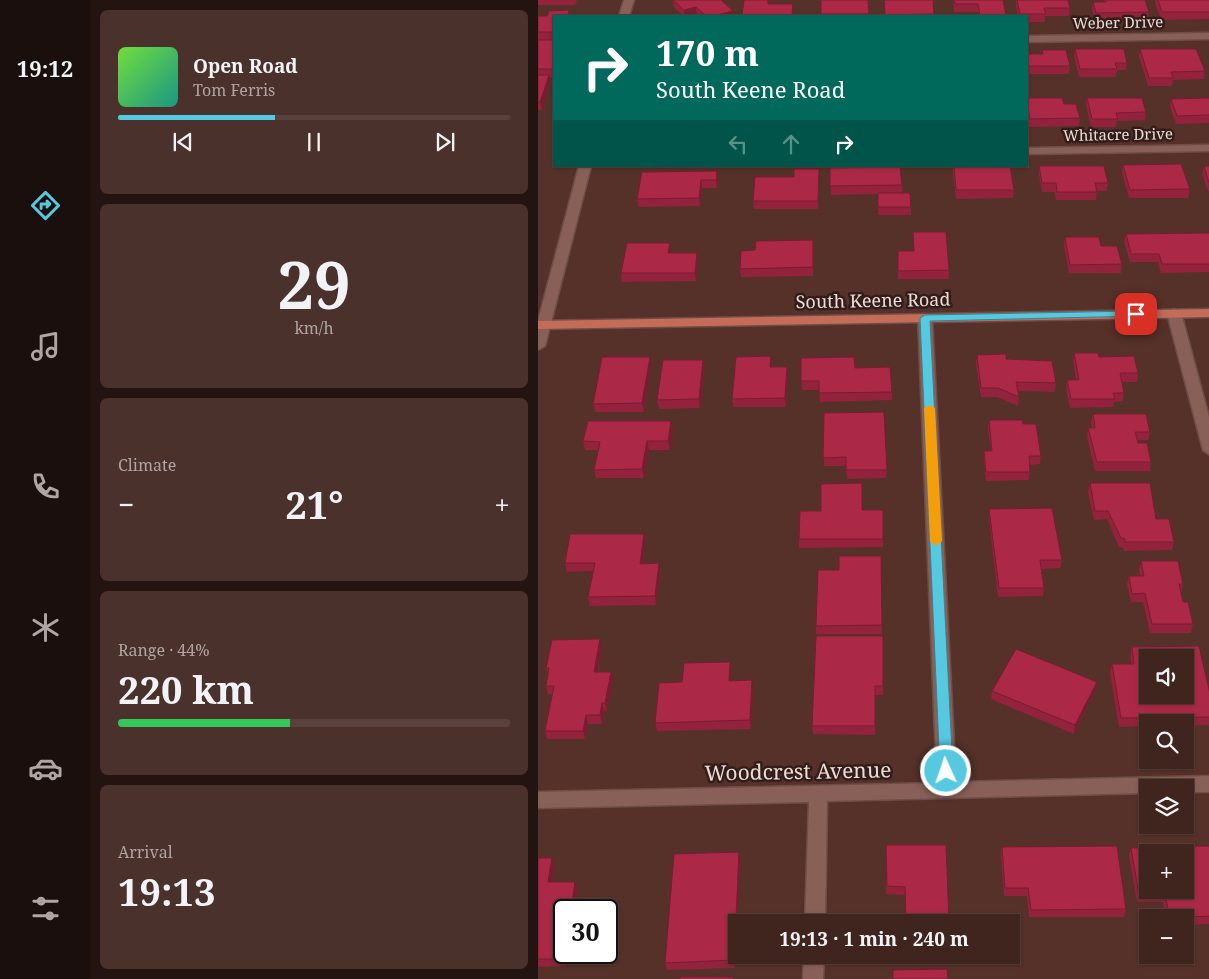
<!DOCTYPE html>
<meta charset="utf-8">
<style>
:root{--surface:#40251f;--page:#4b312c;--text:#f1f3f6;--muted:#aea5a4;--line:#59423d;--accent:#56c9e1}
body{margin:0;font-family:"Noto Serif",serif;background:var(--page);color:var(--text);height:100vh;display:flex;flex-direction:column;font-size:19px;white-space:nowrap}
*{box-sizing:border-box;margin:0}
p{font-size:16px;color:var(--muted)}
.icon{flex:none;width:28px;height:28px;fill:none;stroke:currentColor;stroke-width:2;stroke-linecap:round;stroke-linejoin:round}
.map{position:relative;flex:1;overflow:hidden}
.side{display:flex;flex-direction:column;gap:10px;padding:10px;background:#231411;width:448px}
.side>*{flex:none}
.guide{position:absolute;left:15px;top:15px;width:475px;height:152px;border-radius:0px;box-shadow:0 1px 4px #0004,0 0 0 1px var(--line);background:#00695c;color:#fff;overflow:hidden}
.controls{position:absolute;left:601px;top:649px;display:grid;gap:10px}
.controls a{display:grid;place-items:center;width:55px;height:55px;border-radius:0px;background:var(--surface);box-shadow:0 1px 4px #0004,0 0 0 1px var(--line);font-size:25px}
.speed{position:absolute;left:15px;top:899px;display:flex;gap:10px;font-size:25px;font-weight:700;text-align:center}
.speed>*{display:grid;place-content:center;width:65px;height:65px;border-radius:50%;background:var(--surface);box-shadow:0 1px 4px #0004,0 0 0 1px var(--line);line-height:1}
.speed .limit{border:2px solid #111;border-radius:8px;background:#fff;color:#111}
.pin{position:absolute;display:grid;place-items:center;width:42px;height:42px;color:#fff;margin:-21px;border-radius:10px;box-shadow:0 2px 8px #0006}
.me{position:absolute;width:55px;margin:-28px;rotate:357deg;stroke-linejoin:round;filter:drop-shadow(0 0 4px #0008)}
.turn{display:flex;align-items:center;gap:18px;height:105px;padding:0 20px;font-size:22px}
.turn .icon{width:65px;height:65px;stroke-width:2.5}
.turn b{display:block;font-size:35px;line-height:42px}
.lanes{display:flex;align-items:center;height:48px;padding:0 20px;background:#0003;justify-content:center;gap:25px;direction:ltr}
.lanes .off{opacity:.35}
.big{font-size:38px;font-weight:700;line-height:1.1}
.side .widget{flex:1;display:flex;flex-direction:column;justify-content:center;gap:8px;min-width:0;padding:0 18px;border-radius:8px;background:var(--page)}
.side .dial{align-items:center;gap:0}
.dial b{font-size:65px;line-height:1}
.song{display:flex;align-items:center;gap:15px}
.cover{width:60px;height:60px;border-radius:8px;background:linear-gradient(135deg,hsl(100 70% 55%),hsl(170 70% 35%))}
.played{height:5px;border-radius:2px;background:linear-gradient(90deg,var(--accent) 40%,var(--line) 40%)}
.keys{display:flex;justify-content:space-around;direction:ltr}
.heat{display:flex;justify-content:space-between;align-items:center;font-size:28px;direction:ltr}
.charge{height:8px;border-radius:4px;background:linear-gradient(90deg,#34c759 44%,var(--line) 0)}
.trip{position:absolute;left:190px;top:914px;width:292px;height:50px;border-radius:0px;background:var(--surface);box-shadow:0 1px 4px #0004,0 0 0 1px var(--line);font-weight:700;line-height:50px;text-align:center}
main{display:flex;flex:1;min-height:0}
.tab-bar{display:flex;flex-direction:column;width:90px;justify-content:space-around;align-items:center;background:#1a0f0c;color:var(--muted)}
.tab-bar .icon{width:35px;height:35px}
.tab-bar .selected{color:var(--accent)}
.tab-bar b{font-size:22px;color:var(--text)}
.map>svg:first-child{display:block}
</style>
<main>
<nav class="tab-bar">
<b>19:12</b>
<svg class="icon selected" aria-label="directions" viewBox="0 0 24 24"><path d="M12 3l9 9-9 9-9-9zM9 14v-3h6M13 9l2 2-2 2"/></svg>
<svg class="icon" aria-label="music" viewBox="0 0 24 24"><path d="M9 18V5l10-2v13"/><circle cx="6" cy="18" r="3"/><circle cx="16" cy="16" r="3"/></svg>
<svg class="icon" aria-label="phone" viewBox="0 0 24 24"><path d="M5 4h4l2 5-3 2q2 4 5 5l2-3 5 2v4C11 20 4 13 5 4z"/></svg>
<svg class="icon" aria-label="climate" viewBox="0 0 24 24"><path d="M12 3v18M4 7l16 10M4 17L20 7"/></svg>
<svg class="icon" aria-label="car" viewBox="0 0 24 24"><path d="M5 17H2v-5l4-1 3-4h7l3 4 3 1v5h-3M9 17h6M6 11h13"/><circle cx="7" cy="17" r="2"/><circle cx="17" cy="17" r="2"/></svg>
<svg class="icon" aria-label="filters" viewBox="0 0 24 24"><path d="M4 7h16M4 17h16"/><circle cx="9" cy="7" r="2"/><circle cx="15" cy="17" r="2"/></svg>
</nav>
<section class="side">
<div class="widget">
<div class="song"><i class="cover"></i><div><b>Open Road</b><p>Tom Ferris</p></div></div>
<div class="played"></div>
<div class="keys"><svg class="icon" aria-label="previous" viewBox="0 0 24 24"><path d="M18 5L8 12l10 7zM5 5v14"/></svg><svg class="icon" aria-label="pause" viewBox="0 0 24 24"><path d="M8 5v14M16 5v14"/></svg><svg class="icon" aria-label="next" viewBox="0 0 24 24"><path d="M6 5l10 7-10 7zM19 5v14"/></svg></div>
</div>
<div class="widget dial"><b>29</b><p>km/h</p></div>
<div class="widget"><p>Climate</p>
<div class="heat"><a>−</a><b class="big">21°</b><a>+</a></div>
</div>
<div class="widget"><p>Range · 44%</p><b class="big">220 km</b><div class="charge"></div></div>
<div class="widget"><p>Arrival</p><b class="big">19:13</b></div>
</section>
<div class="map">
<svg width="672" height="979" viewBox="0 0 672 979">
<rect width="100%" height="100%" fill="#553129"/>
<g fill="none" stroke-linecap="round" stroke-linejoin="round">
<g stroke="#6d4d47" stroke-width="3">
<g id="minor">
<path d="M86,0H96L91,16H81Z"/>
<path d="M672,33V39L489,42V36Z"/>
<path d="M672,145V151L489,154V148Z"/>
<path d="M41,166H53L7,346L0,350V321Z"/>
<path d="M636,309L643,313L672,421V455L665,450L629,313Z"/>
<path d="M387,314L394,318L418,782L672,776V792H648V788H610V793L289,801L287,922H267L271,802L0,808V792L399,783L380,318Z"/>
<path d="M266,955H286L285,979H265Z"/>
</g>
</g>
<g stroke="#6d4d47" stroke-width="3">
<path id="major" d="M672,309V317L0,329V321Z"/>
</g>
<use href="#minor" fill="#896057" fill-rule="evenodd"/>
<use href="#major" fill="#c56c59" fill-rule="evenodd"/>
</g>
<g fill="#93223c">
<path d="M0,0H39L37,5H0Z"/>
<path d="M135,0L195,11V16H161L159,14L152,16H145L136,7Z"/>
<path d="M206,0H230L231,4L255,11V16H204Z"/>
<path d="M283,0H330L331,16H283Z"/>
<path d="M346,0L396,14V16H347Z"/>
<path d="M415,0H465L468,16H441L440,12H416Z"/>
<path d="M478,0H530L532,8L531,16H507V22H489V16H480L478,6Z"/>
<path d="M566,0H607L611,12L610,20H557L554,10L555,2H566Z"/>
<path d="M617,0H672V19L623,20L617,3Z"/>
<path d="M31,10L32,16H16V73L15,77H11L12,83L4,110H0V16H9Z"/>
<path d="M537,49L589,63L588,70H579L578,77H541L536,57Z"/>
<path d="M602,49L667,71L666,79L635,80L634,86H610L601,57Z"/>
<path d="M504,50L532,66L531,74H489V54H504Z"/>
<path d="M489,98L526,104L542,118L541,126L491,127L489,115Z"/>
<path d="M549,98L608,112L607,120L579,121L578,127H553L548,106Z"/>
<path d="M672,98V123L638,124L632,107L633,99Z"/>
<path d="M585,165L652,189L650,198H591L584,173Z"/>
<path d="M415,166L476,190L475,198L418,199L415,174Z"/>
<path d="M501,166L570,183L569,191H559L558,200H518L517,192H504L501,174Z"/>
<path d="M666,166H672V191H670L664,174Z"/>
<path d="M292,168L364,185V193L373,207V215H340V194L293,195Z"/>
<path d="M179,171L180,179L179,188H164L162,206L100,207L99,199Z"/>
<path d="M256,177H281L280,209H216L215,201Z"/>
<path d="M375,232L411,270V279H360V251H376Z"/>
<path d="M672,233V272L623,273L620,262H592L586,242L588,234Z"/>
<path d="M527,237L563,246L584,264L583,273H531L526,246Z"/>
<path d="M275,240V276L203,277L202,269L217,250Z"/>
<path d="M133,251V253H159L160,261L158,281L84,282L83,273Z"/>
<path d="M536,353L561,357L600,373L599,382H584L586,393L585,401L576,402L575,407L532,408L528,389L529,380H538L535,362Z"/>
<path d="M439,355L468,359L518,383L517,392L480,391L481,397L480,406L459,397H443L438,364Z"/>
<path d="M165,360L166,368L162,408L121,409L119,400Z"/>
<path d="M113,365L106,412H57L55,404Z"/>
<path d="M249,367L250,375L248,407H195L194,399Z"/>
<path d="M317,368L354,392V400L282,402L281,390H264L263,381Z"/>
<path d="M286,413L349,470L348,478L309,479L308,466H286Z"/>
<path d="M555,414L612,432L610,440H599L600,443L613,462L612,471H557L549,437L550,428H554L553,423Z"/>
<path d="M451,420L485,424L503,456L502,464L492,465V472L491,480L448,481L446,460V451H453L450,429Z"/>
<path d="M135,430L132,450H111L106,478H58L56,470L60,450H47L45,441Z"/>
<path d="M552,483L618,519L636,542L634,550L586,551L585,548L581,547L569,519L556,520L550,492Z"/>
<path d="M451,509L524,560L522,568L503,569L506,588L505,596L460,597L451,518Z"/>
<path d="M324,510H345V547L261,548V539Z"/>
<path d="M107,542L104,564L122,572L118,605L52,606L50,597L55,571L29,572L27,563Z"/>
<path d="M343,556L344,634H278V626Z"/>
<path d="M603,561L645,584L643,592L645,602L655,624L653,633H612L605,602H593L589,584L591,576H602L601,570Z"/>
<path d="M345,636V695H337V735L275,734L274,726Z"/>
<path d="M594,647L672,694V725L648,726V722H610V726L581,727L572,673L574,664H593L592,656Z"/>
<path d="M64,648L60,672L75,680L69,711H66L64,724H50L47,739H9L7,731L14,694H10L8,686L10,674L8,668Z"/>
<path d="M193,671L192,681L215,689L213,729L119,731L117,723L144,682Z"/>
<path d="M559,682L557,690L536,734L453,699L454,691Z"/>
<path d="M348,845L411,922H368L367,895L348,894Z"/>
<path d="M672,846V924L648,925V918H628L625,902H599L591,856L593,848Z"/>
<path d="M464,847L588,909L586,917H491L489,896H466L463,855Z"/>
<path d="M0,858L17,866L14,882H37L40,890L37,910H26L28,966L0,967Z"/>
<path d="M202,860L197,968L129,970L127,963Z"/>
</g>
<g fill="#781c31">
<path d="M158,7L159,14L152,16H146V10Z"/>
<path d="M195,11V16H175Z"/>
<path d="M16,60V73L15,77L14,69Z"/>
<path d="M11,75L12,83L4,110L2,102Z"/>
<path d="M179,171L180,179L179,188L178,180Z"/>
<path d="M163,180L164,188L162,206L161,198Z"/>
<path d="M132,243L133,251L132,261L130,253Z"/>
<path d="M159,253L160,261L158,281L157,273Z"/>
<path d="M112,357L113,365L106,412L104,403Z"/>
<path d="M165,360L166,368L162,408L161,399Z"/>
<path d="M249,367L250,375L248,407L247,398Z"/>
<path d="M133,421L135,430L132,450L130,441Z"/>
<path d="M109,441L111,450L106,478L104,469Z"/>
<path d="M106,534L107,542L103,572L102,564Z"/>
<path d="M121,563L122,572L118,605L117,596Z"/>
<path d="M62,639L64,648L58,680L56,672Z"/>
<path d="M192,662L193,671L192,690L191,681Z"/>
<path d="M73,672L75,680L69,711L67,703Z"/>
<path d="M214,680L215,689L213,729L212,720Z"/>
<path d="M559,682L557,690L536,734L537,725Z"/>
<path d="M64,703L66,711L64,724L62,715Z"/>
<path d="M48,715L50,724L47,739L45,731Z"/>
<path d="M201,852L202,860L197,968L196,960Z"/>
<path d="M14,858L17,866L12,890L10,882Z"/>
<path d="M37,882L40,890L37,910H33Z"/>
<path d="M26,952H30L28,966L25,959Z"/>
</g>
<g fill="#ab2846" stroke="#781c31" fill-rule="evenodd">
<path d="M135,0H183L195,11L175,16H168L158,7L146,10Z"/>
<path d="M206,0H230V4H255L254,15L204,16Z"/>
<path d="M283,0H330L331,14H283Z"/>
<path d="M346,0H395L396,14L347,15Z"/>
<path d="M416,0H465L468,15H442L440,4H417Z"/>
<path d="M479,0H530L532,8H506L508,14H482Z"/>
<path d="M567,0H607L611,12L558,13L555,2H568Z"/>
<path d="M620,0H672V12H624Z"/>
<path d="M31,10L30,16H16V32H0V16H9L11,11Z"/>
<path d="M0,40H16V60L14,69H0Z"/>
<path d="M537,49H586L589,63H577L579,69H542Z"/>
<path d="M602,49H658L667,71L633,72L635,78H611Z"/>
<path d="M504,50H528L532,66H489V54H505Z"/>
<path d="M0,75H11L2,102H0Z"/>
<path d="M489,98H524L526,104H538L542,118L492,119L489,104Z"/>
<path d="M549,98H604L608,112L578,113L580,119H554Z"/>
<path d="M672,98V115L639,116L633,99Z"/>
<path d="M643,164L652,189L592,190L585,165Z"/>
<path d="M416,166H472L476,190H418Z"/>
<path d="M501,166H566L570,183H557L559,192H519L518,183H504Z"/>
<path d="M666,166H672V183H671Z"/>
<path d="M362,167L364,185L292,186V168Z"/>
<path d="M256,169H281L280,201H215L217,177H256Z"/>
<path d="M179,171L178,180H163L161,198L99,199L104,172Z"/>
<path d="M340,193H372L373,207H340Z"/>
<path d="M375,232H408L411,270L360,271V251H376Z"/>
<path d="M672,233V264H624L621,254H593L588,234Z"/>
<path d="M527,237H561L563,246H579L584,264L532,265Z"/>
<path d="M275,240V267L202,269L203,251L217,250L218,241Z"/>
<path d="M89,243H132L130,253H159L157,273H83Z"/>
<path d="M536,353H560L561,357L596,356L600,373H582L586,393H575L577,399H533L529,380H541Z"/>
<path d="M468,354V359L514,361L518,383L478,382L481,397L460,388H443L439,355Z"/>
<path d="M233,356L232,367H249L247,398L194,399L198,357Z"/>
<path d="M64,357H112L104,403L55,404Z"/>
<path d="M316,357L317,368L352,367L354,392L281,393V381H263V358Z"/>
<path d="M125,360H165L161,399L119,400Z"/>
<path d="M346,412L349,470H308V457L285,458L286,413Z"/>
<path d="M555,414H608L612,432H597L600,443H609L613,462H559L550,428H557Z"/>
<path d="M451,420H484L485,424H498L503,456H491L492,472H448L446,451H454Z"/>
<path d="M50,421H133L130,441H109L104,469L56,470L62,442L45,441Z"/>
<path d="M324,483V510H345V539H261L262,511H283V484Z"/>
<path d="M552,483H612L618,519H631L636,542H587V539L583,538L570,511H557Z"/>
<path d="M514,508L524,560H502L506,588H461L451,509Z"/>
<path d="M32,534H106L102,564L121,563L117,596L50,597L57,563H27Z"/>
<path d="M301,556H343L344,625L278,626L280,570H301Z"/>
<path d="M603,561H640L645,584H641L645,602H650L655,624H614L607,593L594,594L591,576H606Z"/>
<path d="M278,636H345V686H337V726H274Z"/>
<path d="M62,639L56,672H73L67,703H64L62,715H48L45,731H7L16,686H8L11,668H8L14,640Z"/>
<path d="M661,646L672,694V717L583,718L574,664H596L594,647ZM610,658H648V695H610Z"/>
<path d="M478,649L559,682L537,725L454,691Z"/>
<path d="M192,662L191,681L214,680L212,720L117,723L121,683L144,682L146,663Z"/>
<path d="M348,845H408L411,922H368L367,887L349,886Z"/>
<path d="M579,846L588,909L493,910L490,888H467L464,847Z"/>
<path d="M672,846V916L632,918L627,894L601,895L593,848ZM610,852H648V890H610Z"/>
<path d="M201,852L196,960L127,963L136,854Z"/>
<path d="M0,858H14L10,882H37L33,910H26V952L25,959H0Z"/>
<path d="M409,969L410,979H355V970Z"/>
<rect x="142" y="977" width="53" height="2"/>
</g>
<path fill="#56c9e1" stroke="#388392" d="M598,311L603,314L601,316L392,321L415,771L413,775H404L402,771L382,318L387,315Z"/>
<path fill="#f59e0b" d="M392,405L397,408L404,541L398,546L392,541L386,408Z"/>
<g text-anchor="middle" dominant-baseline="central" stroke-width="5" stroke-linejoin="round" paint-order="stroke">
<g font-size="15" fill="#f1d9d4" stroke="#2f1e1a">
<text transform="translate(580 22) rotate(-1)">Weber Drive</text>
<text transform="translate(580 134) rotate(-1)">Whitacre Drive</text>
</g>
<g font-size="18" fill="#f1d9d4" stroke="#2f1e1a">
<text transform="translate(335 300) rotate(-1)">South Keene Road</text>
</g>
<g font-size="21" fill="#f1d9d4" stroke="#2f1e1a">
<text transform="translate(260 771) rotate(-1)">Woodcrest Avenue</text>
</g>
</g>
</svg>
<div class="controls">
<a><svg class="icon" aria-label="sound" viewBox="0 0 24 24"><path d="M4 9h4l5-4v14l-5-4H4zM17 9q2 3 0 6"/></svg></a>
<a><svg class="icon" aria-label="search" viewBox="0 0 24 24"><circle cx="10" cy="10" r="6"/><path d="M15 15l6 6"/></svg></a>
<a><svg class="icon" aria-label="layers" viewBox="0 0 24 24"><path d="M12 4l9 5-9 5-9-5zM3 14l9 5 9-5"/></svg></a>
<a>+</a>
<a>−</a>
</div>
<div class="speed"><div class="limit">30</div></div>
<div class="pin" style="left:598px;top:314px;background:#d93025"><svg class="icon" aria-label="arrive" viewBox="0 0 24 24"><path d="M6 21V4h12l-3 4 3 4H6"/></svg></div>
<svg class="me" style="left:408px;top:771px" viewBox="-20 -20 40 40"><circle r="17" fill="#56c9e1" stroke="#fff" stroke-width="3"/><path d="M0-11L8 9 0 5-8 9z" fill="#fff"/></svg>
<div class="trip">19:13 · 1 min · 240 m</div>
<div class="guide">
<div class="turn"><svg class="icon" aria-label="right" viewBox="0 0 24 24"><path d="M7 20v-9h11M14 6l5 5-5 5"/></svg><div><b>170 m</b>South Keene Road</div></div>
<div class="lanes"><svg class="icon off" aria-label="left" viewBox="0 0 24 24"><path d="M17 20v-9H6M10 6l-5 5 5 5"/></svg><svg class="icon off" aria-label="ahead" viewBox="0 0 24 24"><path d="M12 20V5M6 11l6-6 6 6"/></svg><svg class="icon" aria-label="right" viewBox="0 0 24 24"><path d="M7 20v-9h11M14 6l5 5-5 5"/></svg></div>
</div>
</div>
</main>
